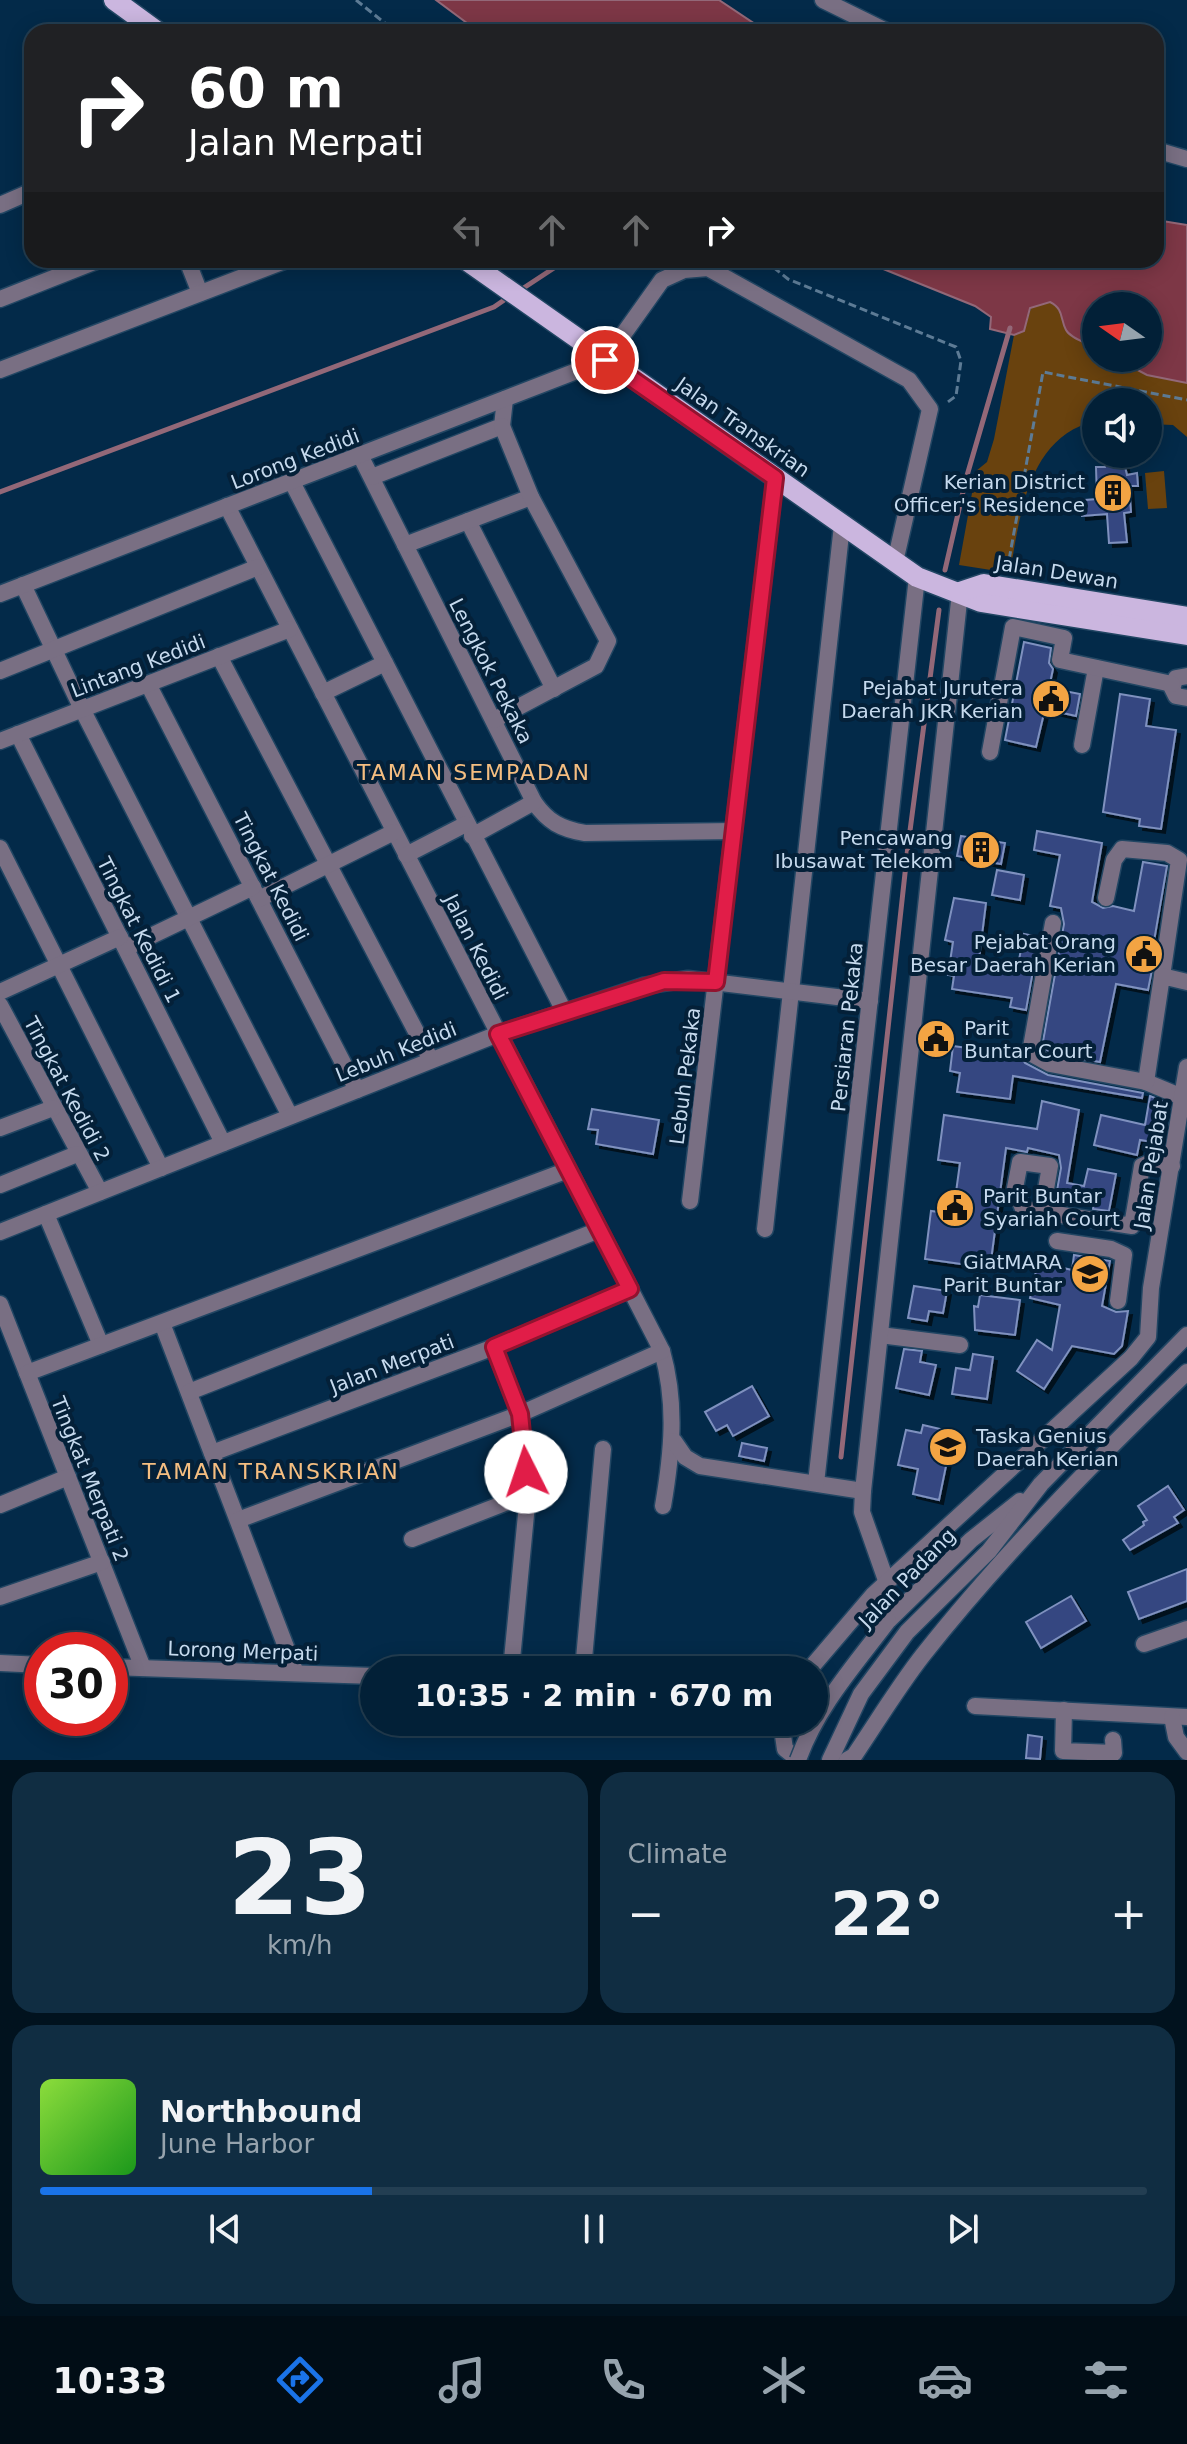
<!DOCTYPE html>
<meta charset="utf-8">
<style>
:root{--surface:#022037;--page:#102d42;--text:#f1f3f6;--muted:#96a3ad;--line:#233e52;--accent:#1a73e8}
body{margin:0;font-family:"DejaVu Sans",sans-serif;background:var(--page);color:var(--text);height:100vh;display:flex;flex-direction:column;font-size:30px;white-space:nowrap}
*{box-sizing:border-box;margin:0}
p{font-size:26px;color:var(--muted)}
.icon{flex:none;width:44px;height:44px;fill:none;stroke:currentColor;stroke-width:2;stroke-linecap:round;stroke-linejoin:round}
.map{position:relative;height:1760px;overflow:hidden}
.panel{display:flex;flex-direction:column;gap:12px;padding:12px;background:#01121e;flex:1}
.panel>*{flex:none}
.hud{position:absolute;left:24px;top:24px;width:1140px;height:244px;border-radius:24px;box-shadow:0 4px 20px #0003,0 0 0 2px var(--line);background:#202124;color:#fff;overflow:hidden}
.needle{width:52px;rotate:284deg}
.controls{position:absolute;left:1082px;top:292px;display:grid;gap:16px}
.controls a{display:grid;place-items:center;width:80px;height:80px;border-radius:50%;background:var(--surface);box-shadow:0 4px 20px #0003,0 0 0 2px var(--line);font-size:40px}
.speed{position:absolute;left:24px;top:1632px;display:flex;gap:16px;font-size:40px;font-weight:700;text-align:center}
.speed>*{display:grid;place-content:center;width:104px;height:104px;border-radius:50%;background:var(--surface);box-shadow:0 4px 20px #0003,0 0 0 2px var(--line);line-height:1}
.speed .limit{border:12px solid #d22;background:#fff;color:#111}
.pin{position:absolute;display:grid;place-items:center;width:68px;height:68px;color:#fff;margin:-34px;border:4px solid #fff;border-radius:50%;box-shadow:0 2px 8px #0007}
.me{position:absolute;width:88px;margin:-44px;rotate:356deg;stroke-linejoin:round;filter:drop-shadow(0 0 6px #0008)}
.turn{display:flex;align-items:center;gap:28px;height:168px;padding:0 32px;font-size:36px}
.turn .icon{width:104px;height:104px;stroke-width:2.5}
.turn b{display:block;font-size:56px;line-height:68px}
.lanes{display:flex;align-items:center;height:76px;padding:0 32px;background:#0003;justify-content:center;gap:40px;direction:ltr}
.lanes .off{opacity:.35}
.big{font-size:60px;font-weight:700;line-height:1.1}
.panel .widget{flex:1;display:flex;flex-direction:column;justify-content:center;gap:12px;min-width:0;padding:0 28px;border-radius:24px;background:var(--page)}
.panel .dial{align-items:center;gap:0}
.dial b{font-size:104px;line-height:1}
.song{display:flex;align-items:center;gap:24px}
.cover{width:96px;height:96px;border-radius:12px;background:linear-gradient(135deg,hsl(90 70% 55%),hsl(120 70% 35%))}
.played{height:8px;border-radius:4px;background:linear-gradient(90deg,var(--accent) 30%,var(--line) 30%)}
.keys{display:flex;justify-content:space-around;direction:ltr}
.heat{display:flex;justify-content:space-between;align-items:center;font-size:44px;direction:ltr}
.panel .tiles{flex:1;display:grid;gap:12px;grid-template-columns:1fr 1fr}
.widget:last-child{grid-column:span 2}
.trip{position:absolute;left:360px;top:1656px;width:468px;height:80px;border-radius:40px;background:var(--surface);box-shadow:0 4px 20px #0003,0 0 0 2px var(--line);font-weight:700;line-height:80px;text-align:center}
.tabs{display:flex;height:128px;justify-content:space-around;align-items:center;background:#010d16;color:var(--muted)}
.tabs .icon{width:56px;height:56px}
.tabs .selected{color:var(--accent)}
.tabs b{font-size:36px;color:var(--text)}
.map>svg:first-child{display:block}
</style>
<div class="map">
<svg width="1187" height="1760" viewBox="0 0 1187 1760">
<defs>
<filter id="shadow"><feDropShadow dx="4" dy="4" stdDeviation="0" flood-color="#0009"/></filter>
</defs>
<rect width="100%" height="100%" fill="#032a49"/>
<g fill="#69420e">
<path d="M1050,302L1061,311L1071,336L1096,348V358H1115L1147,375L1187,383V437L1173,425L1148,424V402H1096V421C1028,436 1020,515 1010,573L959,565L976,471L987,462L994,439L1014,335L1024,331L1031,308Z"/>
<path d="M1164,471L1167,508L1148,509L1145,473Z"/>
</g>
<g fill="#7d3746" stroke="#936878" stroke-width="2">
<path d="M436,0H719L767,32H479Z"/>
<path d="M1156,220L1187,225V383L1147,375L1115,358H1148V306H1096V348C1088,343 1071,339 1066,330C1060,319 1064,309 1050,302L1030,308L1024,331L1014,335L990,329L991,317L975,306L861,260H1156Z"/>
</g>
<g fill="none" stroke-linecap="round" stroke-linejoin="round">
<g stroke="#936878" stroke-width="5">
<path d="M519,291L557,266L579,260"/>
<path d="M0,492L494,307L510,296"/>
<path d="M945,570L966,479L1010,328"/>
<path d="M841,1457L908,846L939,610"/>
</g>
</g>
<g fill="#344781" stroke="#7f91bf" stroke-width="2" filter="url(#shadow)">
<path d="M1106,454H1122L1127,475L1137,473L1138,486H1129L1131,512L1124,513L1127,542L1109,543L1107,514L1082,516L1081,505L1085,504V500L1097,499L1096,467H1105Z"/>
<path d="M1024,642L1051,648L1049,663L1053,669L1049,688L1080,694L1076,716L1045,709L1036,747L1005,740Z"/>
<path d="M1120,694L1150,699L1146,726L1176,730L1161,829L1139,826L1140,819L1103,812Z"/>
<path d="M1037,831L1102,843L1092,902L1103,908L1113,906L1134,911L1143,862L1167,866L1153,947L1150,946L1145,968L1152,970L1148,990L1116,984L1100,1062L1054,1054L1042,1047L1064,924L1061,908L1050,906L1060,855L1034,850Z"/>
<path d="M961,836L1005,843L1001,864L957,856Z"/>
<path d="M997,870L1024,875L1020,900L992,895Z"/>
<path d="M954,898L986,903L979,959L1018,965L1024,934L1039,937L1026,1010L1010,1007L1012,998L952,989L954,976L948,975L953,942L945,940Z"/>
<path d="M953,1046L1020,1055L1025,1063L1048,1075L1143,1093L1142,1098L1013,1076L1010,1099L957,1092L960,1073L950,1071Z"/>
<path d="M1150,1096L1163,1101L1153,1142L1140,1140L1137,1155L1094,1145L1101,1115L1145,1125Z"/>
<path d="M1042,1101L1079,1110L1067,1183L1084,1186L1088,1169L1116,1174L1109,1211L1093,1209L1094,1203L1056,1196L1061,1168L1059,1155L1028,1148L1027,1152L1006,1148L990,1268L925,1259L931,1211L953,1214L960,1163L938,1160L944,1115L1037,1129Z"/>
<path d="M592,1109L659,1120L653,1154L596,1144L598,1130L588,1129Z"/>
<path d="M1074,1255L1110,1261L1102,1306L1116,1312L1128,1311L1122,1346L1114,1354L1072,1346L1044,1389L1017,1371L1037,1340L1052,1350L1060,1305L1030,1298L1038,1262L1072,1270Z"/>
<path d="M914,1286L947,1291L943,1313L929,1311L927,1321L908,1318Z"/>
<path d="M980,1295L1020,1300L1015,1335L975,1330L974,1306L978,1307Z"/>
<path d="M904,1349L922,1351L920,1362L936,1365L929,1395L896,1388Z"/>
<path d="M973,1354L993,1357L987,1399L952,1394L956,1368L970,1370Z"/>
<path d="M752,1386L769,1416L733,1436L727,1425L716,1431L705,1412Z"/>
<path d="M923,1425L953,1432L939,1500L913,1494L918,1469L898,1465L906,1430L921,1433Z"/>
<path d="M742,1443L767,1448L764,1461L739,1456Z"/>
<path d="M1168,1486L1184,1510L1174,1517L1178,1523L1130,1550L1123,1540L1144,1525L1143,1522L1147,1520L1138,1506Z"/>
<path d="M1187,1569V1601L1139,1619L1128,1592Z"/>
<path d="M1071,1596L1086,1621L1041,1648L1026,1622Z"/>
<path d="M1028,1735L1042,1737L1040,1759L1026,1758Z"/>
</g>
<g fill="none" stroke-linecap="round" stroke-linejoin="round">
<g stroke="#224663" stroke-width="19">
<g id="minor">
<path d="M823,0L888,32"/>
<path d="M1156,150L1187,159"/>
<path d="M0,205L32,191"/>
<path d="M187,260L200,293"/>
<path d="M0,299L99,260"/>
<path d="M0,370L287,260"/>
<path d="M360,455L534,802C548,822 561,829 585,833L734,831"/>
<path d="M372,477L502,426L505,399"/>
<path d="M292,482L564,1011"/>
<path d="M227,506L662,1351C677,1404 672,1453 663,1506"/>
<path d="M468,521L554,689"/>
<path d="M405,545L531,497"/>
<path d="M23,585L82,709L290,1116"/>
<path d="M0,594L605,360L662,280L684,270L708,268L909,380L930,409L895,562"/>
<path d="M219,656L431,1060"/>
<path d="M0,671L258,567"/>
<path d="M1187,676L1176,678L1172,688L1176,696L1187,698"/>
<path d="M148,684L357,1090"/>
<path d="M323,693L385,663"/>
<path d="M494,720L596,666L608,641L531,497L502,426"/>
<path d="M18,734L223,1143"/>
<path d="M0,741L290,629"/>
<path d="M1082,745L1096,668"/>
<path d="M990,752L1013,627L1064,638L1060,660L1172,684"/>
<path d="M472,836L534,802"/>
<path d="M0,848L161,1168"/>
<path d="M406,855L466,824"/>
<path d="M1106,898L1114,860L1122,849L1167,853L1179,860L1162,976"/>
<path d="M259,899L394,832"/>
<path d="M1053,923L1030,1053L1050,1064L1146,1082L1182,1097"/>
<path d="M126,948L253,887"/>
<path d="M0,992L120,937"/>
<path d="M0,1005L100,1192"/>
<path d="M1146,1082L1162,976L1187,982"/>
<path d="M0,1128L53,1108"/>
<path d="M0,1185L77,1154"/>
<path d="M690,1201L775,478"/>
<path d="M1042,1212L1050,1166L1020,1162L1015,1188L1023,1209L1132,1226L1142,1166L1154,1161L1172,1166"/>
<path d="M46,1214L101,1345"/>
<path d="M765,1229L842,525"/>
<path d="M0,1232L498,1034L643,986L688,979L870,1001"/>
<path d="M1057,1241L1111,1249L1124,1255L1118,1301"/>
<path d="M0,1304L143,1668"/>
<path d="M162,1323L296,1673"/>
<path d="M880,1335L960,1345"/>
<path d="M494,1347L520,1414L528,1494L511,1670"/>
<path d="M27,1373L568,1170"/>
<path d="M189,1392L599,1230"/>
<path d="M674,1441L685,1457L700,1466L863,1491"/>
<path d="M212,1453L494,1347L630,1289"/>
<path d="M816,1483L917,577"/>
<path d="M0,1505L68,1477"/>
<path d="M238,1520L520,1414L662,1351"/>
<path d="M412,1539L528,1494"/>
<path d="M887,1583L862,1512L863,1491L960,592"/>
<path d="M0,1597L102,1562"/>
<path d="M888,1621L971,1540L1020,1501"/>
<path d="M1144,1644L1187,1629"/>
<path d="M0,1663L42,1665"/>
<path d="M110,1667L374,1676"/>
<path d="M583,1670L603,1449"/>
<path d="M809,1670L873,1595L1131,1358L1148,1337L1151,1288L1187,1067"/>
<path d="M975,1706L1187,1717"/>
<path d="M1064,1710L1063,1751L1114,1753L1113,1740"/>
<path d="M1172,1717L1176,1737L1187,1752"/>
<path d="M781,1722L785,1749L799,1760"/>
<path d="M830,1760L861,1694L907,1632L989,1551L1041,1484L1187,1335"/>
<path d="M847,1760L854,1756C877,1722 898,1687 923,1655C1003,1554 1094,1461 1187,1372"/>
</g>
</g>
<g stroke="#224663" stroke-width="23">
<g id="major">
<path d="M114,0L158,32"/>
<path d="M466,260L917,577L981,602L1187,635"/>
<path d="M960,592L984,584L1187,617"/>
</g>
</g>
<g stroke="#5d7b95" stroke-width="3" stroke-dasharray="8 4" stroke-linecap="butt">
<path d="M356,0L396,32"/>
<path d="M764,260L788,279L956,347L961,361L956,396L945,404"/>
<path d="M1007,571L1043,372L1187,400"/>
</g>
<use href="#minor" stroke="#796f83" stroke-width="16"/>
<use href="#major" stroke="#cbb6df" stroke-width="20"/>
<g stroke="#224663" stroke-width="19" stroke-linecap="butt">
<path id="minor-bridge" d="M798,1760C817,1707 854,1666 888,1621"/>
</g>
<use href="#minor-bridge" stroke="#796f83" stroke-width="16"/>
</g>
<g fill="none" stroke-linecap="round" stroke-linejoin="round">
<g stroke="#92132f" stroke-width="20">
<path id="route" d="M526,1472L520,1414L494,1347L630,1289L498,1034L664,981L716,982L775,478L605,360"/>
</g>
<use href="#route" stroke="#e11d48" stroke-width="14"/>
</g>
<defs>
<g id="building-disc" transform="scale(2)"><circle r="9.5" fill="#f3a443" stroke="#042038"/><path d="M-4-6H4V6H1V3H-1V6H-4ZM-2.5-4.3h1.7v1.8h-1.7ZM.8-4.3h1.7v1.8H.8ZM-2.5-1h1.7V.8h-1.7ZM.8-1h1.7V.8H.8Z" fill="#111"/></g>
<g id="civic-disc" transform="scale(2)"><circle r="9.5" fill="#f3a443" stroke="#042038"/><path d="M-.6-6.5H3V-4.5H.6V-3L4-1V1h2V6H-6V1h2V-1L-.6-3ZM-1.2 2.5V6h2.4V2.5Z" fill="#111"/></g>
<g id="university-disc" transform="scale(2)"><circle r="9.5" fill="#f3a443" stroke="#042038"/><path d="M0-5L7-2L0 1L-7-2ZM-4 1L0 2.5L4 1V4Q0 6-4 4Z" fill="#111"/></g>
<g id="school-disc" transform="scale(2)"><circle r="9.5" fill="#f3a443" stroke="#042038"/><path d="M0-5L7-2L0 1L-7-2ZM-4 1L0 2.5L4 1V4Q0 6-4 4Z" fill="#111"/></g>
</defs>
<g fill-rule="evenodd">
<use href="#building-disc" x="1113" y="493"/>
<use href="#civic-disc" x="1051" y="699"/>
<use href="#building-disc" x="981" y="850"/>
<use href="#civic-disc" x="1144" y="954"/>
<use href="#civic-disc" x="936" y="1039"/>
<use href="#civic-disc" x="955" y="1208"/>
<use href="#university-disc" x="1090" y="1274"/>
<use href="#school-disc" x="948" y="1447"/>
</g>
<g text-anchor="middle" dominant-baseline="central" stroke-width="8" stroke-linejoin="round" paint-order="stroke">
<g font-size="20" fill="#c6daee" stroke="#042038">
<text transform="translate(743 427) rotate(35)">Jalan Transkrian</text>
<text transform="translate(295 459) rotate(-21)">Lorong Kedidi</text>
<text transform="translate(1057 572) rotate(9)">Jalan Dewan</text>
<text transform="translate(138 666) rotate(-21)">Lintang Kedidi</text>
<text transform="translate(491 671) rotate(63)">Lengkok Pekaka</text>
<text transform="translate(271 877) rotate(63)">Tingkat Kedidi</text>
<text transform="translate(139 930) rotate(63)">Tingkat Kedidi 1</text>
<text transform="translate(476 947) rotate(63)">Jalan Kedidi</text>
<text transform="translate(847 1027) rotate(-84)">Persiaran Pekaka</text>
<text transform="translate(396 1052) rotate(-22)">Lebuh Kedidi</text>
<text transform="translate(685 1076) rotate(-83)">Lebuh Pekaka</text>
<text transform="translate(67 1089) rotate(62)">Tingkat Kedidi 2</text>
<text transform="translate(1151 1165) rotate(-81)">Jalan Pejabat</text>
<text transform="translate(392 1364) rotate(-21)">Jalan Merpati</text>
<text transform="translate(90 1479) rotate(68)">Tingkat Merpati 2</text>
<text transform="translate(907 1578) rotate(-46)">Jalan Padang</text>
<text transform="translate(243 1651) rotate(2)">Lorong Merpati</text>
</g>
<g font-size="20" fill="#c6daee" stroke="#042038" text-anchor="end">
<text x="1085" y="482">Kerian District<tspan x="1085" dy="23">Officer's Residence</tspan></text>
<text x="1023" y="688">Pejabat Jurutera<tspan x="1023" dy="23">Daerah JKR Kerian</tspan></text>
<text x="953" y="838">Pencawang<tspan x="953" dy="23">Ibusawat Telekom</tspan></text>
<text x="1116" y="942">Pejabat Orang<tspan x="1116" dy="23">Besar Daerah Kerian</tspan></text>
<text x="964" y="1028" text-anchor="start">Parit<tspan x="964" dy="23">Buntar Court</tspan></text>
<text x="983" y="1196" text-anchor="start">Parit Buntar<tspan x="983" dy="23">Syariah Court</tspan></text>
<text x="1062" y="1262">GiatMARA<tspan x="1062" dy="23">Parit Buntar</tspan></text>
<text x="976" y="1436" text-anchor="start">Taska Genius<tspan x="976" dy="23">Daerah Kerian</tspan></text>
</g>
<g font-size="22" letter-spacing="2" fill="#f5be81" stroke="#042038">
<text x="474" y="772">TAMAN SEMPADAN</text>
<text x="271" y="1471">TAMAN TRANSKRIAN</text>
</g>
</g>
</svg>
<div class="controls">
<a><svg class="needle" viewBox="-14 -14 28 28"><path d="M0-13l5 13h-10z" fill="#e53935"/><path d="M0 13l5-13h-10z" fill="#96a3ad"/></svg></a>
<a><svg class="icon" aria-label="sound" viewBox="0 0 24 24"><path d="M4 9h4l5-4v14l-5-4H4zM17 9q2 3 0 6"/></svg></a>
</div>
<div class="speed"><div class="limit">30</div></div>
<div class="pin" style="left:605px;top:360px;background:#d93025"><svg class="icon" aria-label="arrive" viewBox="0 0 24 24"><path d="M6 21V4h12l-3 4 3 4H6"/></svg></div>
<svg class="me" style="left:526px;top:1472px" viewBox="-20 -20 40 40"><circle r="19" fill="#fff"/><path d="M0-13L10 11 0 6-10 11z" fill="#e11d48"/></svg>
<div class="trip">10:35 · 2 min · 670 m</div>
<div class="hud">
<div class="turn"><svg class="icon" aria-label="right" viewBox="0 0 24 24"><path d="M7 20v-9h11M14 6l5 5-5 5"/></svg><div><b>60 m</b>Jalan Merpati</div></div>
<div class="lanes"><svg class="icon off" aria-label="left" viewBox="0 0 24 24"><path d="M17 20v-9H6M10 6l-5 5 5 5"/></svg><svg class="icon off" aria-label="ahead" viewBox="0 0 24 24"><path d="M12 20V5M6 11l6-6 6 6"/></svg><svg class="icon off" aria-label="ahead" viewBox="0 0 24 24"><path d="M12 20V5M6 11l6-6 6 6"/></svg><svg class="icon" aria-label="right" viewBox="0 0 24 24"><path d="M7 20v-9h11M14 6l5 5-5 5"/></svg></div>
</div>
</div>
<section class="panel">
<div class="tiles">
<div class="widget dial"><b>23</b><p>km/h</p></div>
<div class="widget"><p>Climate</p>
<div class="heat"><a>−</a><b class="big">22°</b><a>+</a></div>
</div>
<div class="widget">
<div class="song"><i class="cover"></i><div><b>Northbound</b><p>June Harbor</p></div></div>
<div class="played"></div>
<div class="keys"><svg class="icon" aria-label="previous" viewBox="0 0 24 24"><path d="M18 5L8 12l10 7zM5 5v14"/></svg><svg class="icon" aria-label="pause" viewBox="0 0 24 24"><path d="M8 5v14M16 5v14"/></svg><svg class="icon" aria-label="next" viewBox="0 0 24 24"><path d="M6 5l10 7-10 7zM19 5v14"/></svg></div>
</div>
</div>
</section>
<nav class="tabs">
<b>10:33</b>
<svg class="icon selected" aria-label="directions" viewBox="0 0 24 24"><path d="M12 3l9 9-9 9-9-9zM9 14v-3h6M13 9l2 2-2 2"/></svg>
<svg class="icon" aria-label="music" viewBox="0 0 24 24"><path d="M9 18V5l10-2v13"/><circle cx="6" cy="18" r="3"/><circle cx="16" cy="16" r="3"/></svg>
<svg class="icon" aria-label="phone" viewBox="0 0 24 24"><path d="M5 4h4l2 5-3 2q2 4 5 5l2-3 5 2v4C11 20 4 13 5 4z"/></svg>
<svg class="icon" aria-label="climate" viewBox="0 0 24 24"><path d="M12 3v18M4 7l16 10M4 17L20 7"/></svg>
<svg class="icon" aria-label="car" viewBox="0 0 24 24"><path d="M5 17H2v-5l4-1 3-4h7l3 4 3 1v5h-3M9 17h6M6 11h13"/><circle cx="7" cy="17" r="2"/><circle cx="17" cy="17" r="2"/></svg>
<svg class="icon" aria-label="filters" viewBox="0 0 24 24"><path d="M4 7h16M4 17h16"/><circle cx="9" cy="7" r="2"/><circle cx="15" cy="17" r="2"/></svg>
</nav>
